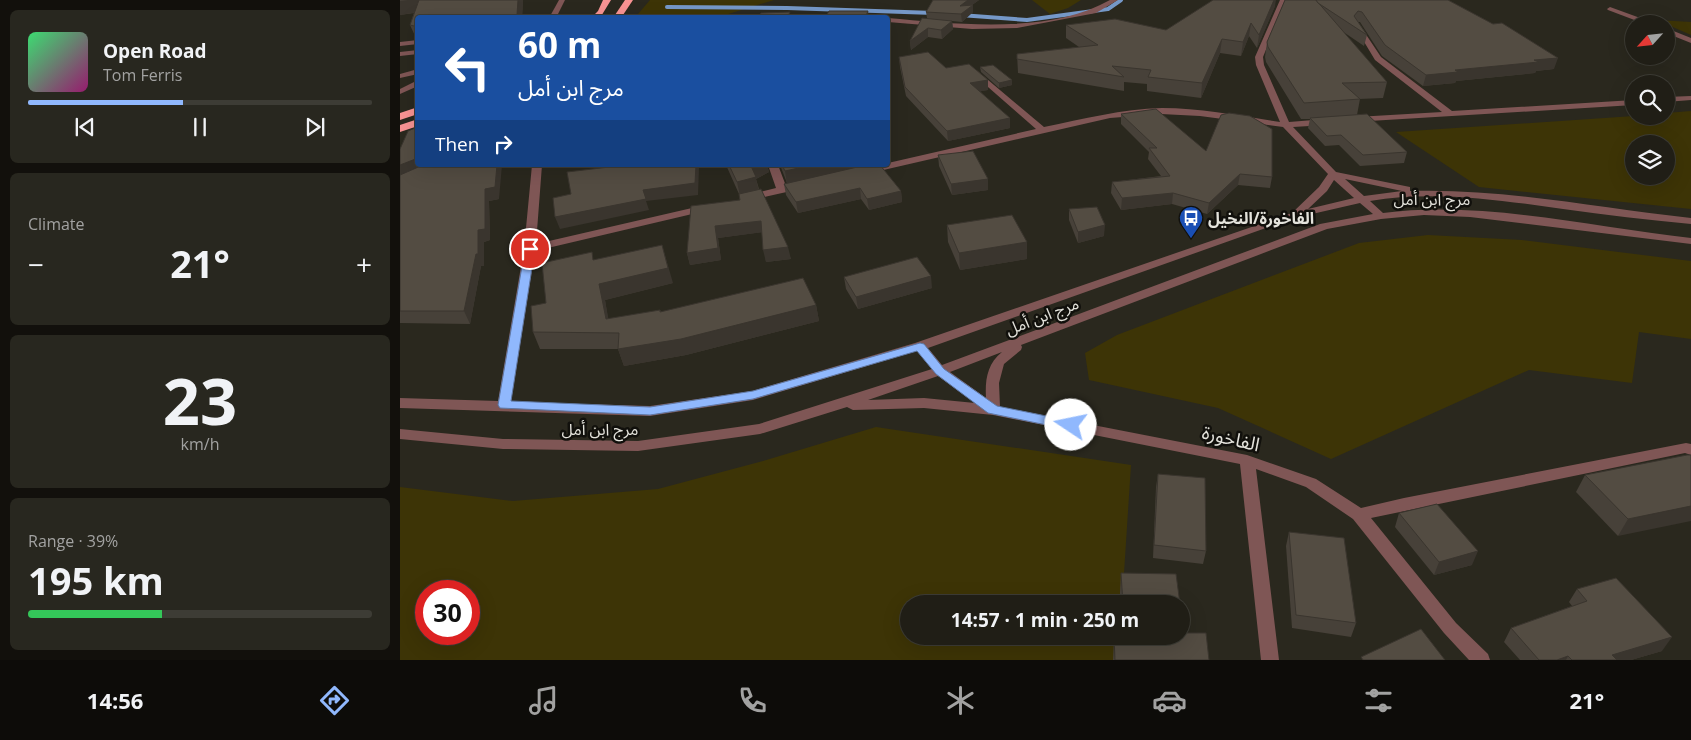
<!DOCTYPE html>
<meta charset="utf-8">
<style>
:root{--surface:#201e16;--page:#28271f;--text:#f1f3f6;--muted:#a2a2a1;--line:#3d3c35;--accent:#90b8fd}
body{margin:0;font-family:"Open Sans","Noto Sans Arabic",sans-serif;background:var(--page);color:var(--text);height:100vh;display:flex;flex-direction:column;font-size:19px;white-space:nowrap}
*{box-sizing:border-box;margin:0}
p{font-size:16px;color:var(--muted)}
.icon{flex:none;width:28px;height:28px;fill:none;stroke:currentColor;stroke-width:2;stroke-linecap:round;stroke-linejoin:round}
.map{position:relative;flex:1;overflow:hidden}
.sheet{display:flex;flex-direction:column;gap:10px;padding:10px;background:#12100c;width:400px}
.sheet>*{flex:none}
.guide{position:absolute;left:15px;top:15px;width:475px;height:152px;border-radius:5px;box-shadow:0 5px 20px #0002,0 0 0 1px var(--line);background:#1a4fa0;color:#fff;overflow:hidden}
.needle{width:32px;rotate:243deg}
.buttons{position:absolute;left:1225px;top:15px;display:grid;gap:10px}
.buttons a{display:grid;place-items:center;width:50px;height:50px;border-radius:50%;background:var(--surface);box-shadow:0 5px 20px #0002,0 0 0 1px var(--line);font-size:25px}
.speed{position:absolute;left:15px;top:580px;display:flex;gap:10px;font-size:25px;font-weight:700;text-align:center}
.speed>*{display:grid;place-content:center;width:65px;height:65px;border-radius:50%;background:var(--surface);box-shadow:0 5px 20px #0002,0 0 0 1px var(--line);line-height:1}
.speed .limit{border:8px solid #d22;background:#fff;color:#111}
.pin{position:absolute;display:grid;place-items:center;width:42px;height:42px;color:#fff;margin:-21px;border:2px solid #fff;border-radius:50%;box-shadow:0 1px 5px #0007}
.me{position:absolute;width:55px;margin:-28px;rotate:281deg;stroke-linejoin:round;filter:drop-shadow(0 0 4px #0008)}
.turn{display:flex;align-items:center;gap:18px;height:105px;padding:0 20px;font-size:22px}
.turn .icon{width:65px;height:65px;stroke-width:2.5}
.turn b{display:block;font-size:35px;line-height:42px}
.then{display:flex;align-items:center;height:48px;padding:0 20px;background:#0003;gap:10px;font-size:19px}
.big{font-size:38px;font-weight:700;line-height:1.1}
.sheet .widget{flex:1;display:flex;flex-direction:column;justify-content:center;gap:8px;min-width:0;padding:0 18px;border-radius:8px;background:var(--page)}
.sheet .dial{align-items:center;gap:0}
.dial b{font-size:65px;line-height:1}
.song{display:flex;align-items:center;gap:15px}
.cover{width:60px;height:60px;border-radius:8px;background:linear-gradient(135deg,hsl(140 70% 55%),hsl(320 70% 35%))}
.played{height:5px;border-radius:2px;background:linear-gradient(90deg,var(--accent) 45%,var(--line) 45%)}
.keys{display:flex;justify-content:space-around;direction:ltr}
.heat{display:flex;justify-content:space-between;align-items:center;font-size:28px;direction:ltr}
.charge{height:8px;border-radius:4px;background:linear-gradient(90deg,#34c759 39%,var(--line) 0)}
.trip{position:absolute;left:500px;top:595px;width:290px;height:50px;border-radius:25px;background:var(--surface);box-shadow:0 5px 20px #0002,0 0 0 1px var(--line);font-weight:700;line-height:50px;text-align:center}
.dock{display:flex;height:80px;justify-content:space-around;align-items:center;background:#0d0c09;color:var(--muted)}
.dock .icon{width:35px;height:35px}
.dock .current{color:var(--accent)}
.dock b{font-size:22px;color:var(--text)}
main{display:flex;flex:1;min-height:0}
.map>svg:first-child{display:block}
</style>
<main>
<section class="sheet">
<div class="widget">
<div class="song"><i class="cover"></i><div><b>Open Road</b><p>Tom Ferris</p></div></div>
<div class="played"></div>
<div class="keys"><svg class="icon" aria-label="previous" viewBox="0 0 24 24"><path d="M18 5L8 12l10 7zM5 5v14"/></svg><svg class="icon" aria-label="pause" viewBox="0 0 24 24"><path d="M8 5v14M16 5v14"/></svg><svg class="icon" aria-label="next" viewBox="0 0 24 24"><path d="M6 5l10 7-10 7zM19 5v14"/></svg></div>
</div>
<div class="widget"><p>Climate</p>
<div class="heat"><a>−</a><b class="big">21°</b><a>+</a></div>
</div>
<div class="widget dial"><b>23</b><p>km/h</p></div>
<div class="widget"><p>Range · 39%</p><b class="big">195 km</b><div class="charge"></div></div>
</section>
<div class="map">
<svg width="1291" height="660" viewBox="0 0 1291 660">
<rect width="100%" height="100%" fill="#2a281e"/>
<g fill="#3d3406" fill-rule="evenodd">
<path d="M250,0H374L322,16L245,18L238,14Z"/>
<path d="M632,0H681L668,8L650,14Z"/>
<path d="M1257,20L1291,22V35Z"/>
<path d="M1291,111V209L1079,187L996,132L1234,116H1266V113ZM1234,144H1266V176H1234Z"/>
<path d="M1028,235L1122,240L1291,261V339L1239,332L1232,383L1129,370L931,459L818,408L689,380L685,353L717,335L959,243Z"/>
<path d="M476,427L731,465L722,604H509V636H720L719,660H0V487L113,501L258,489L363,461ZM26,591H69V634H26Z"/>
</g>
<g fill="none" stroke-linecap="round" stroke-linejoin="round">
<g stroke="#7598c8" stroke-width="4">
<path d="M267,7L387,8L534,13"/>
<path d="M560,15L627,20L708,9L721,0"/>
</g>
<g fill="#7f5655" fill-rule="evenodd">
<path d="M159,0H165L156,18H149Z"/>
<path d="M710,0H718L696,13L617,28L572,29L488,22V18C557,24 648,35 710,0Z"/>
<path d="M880,0H886L863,57L864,65L889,122L926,119L930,122L926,125L893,127L936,172L1010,187V191C1103,188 1198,208 1291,218V224C1248,220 1205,215 1163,209C1099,200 1034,190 970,201L983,213C1082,200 1192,227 1291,238V244L1070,217L1024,215L981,219L927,229L621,345L622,347L621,350L604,364L599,383L600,407L847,455L916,479L961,508L1004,498L1286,443L1291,444V455L1285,453L971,518L1056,623L1088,654L1090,660H1069L1044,633L953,519L906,487L856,469L879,660H861L840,464L593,415L524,408L453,410L447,407L360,434L238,451L103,449L0,439V429L103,439L238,441L359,424L532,369L517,351L353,400L250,416L0,408V398L98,401L124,249L132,165H142L136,244L305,205L310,208L305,211L135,251L111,402L250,406L352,391L515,343L892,213L919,187L928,174L883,127L800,116L761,114L710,118L466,174L461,171L463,169L480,165H488V163L636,129L572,73V69H575L644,127C683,119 722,109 762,108C801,108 841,116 880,122L856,65L855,57ZM945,179L1002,191L964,196ZM934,180L954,198L908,209L927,191ZM960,203L973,214L920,224L542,365L528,348L863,229L912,214ZM602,352C587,364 585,380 586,398L550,372ZM538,376L575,403L524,398L468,400Z"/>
<path d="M1210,7L1254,23L1255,24H1245L1208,10L1207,9Z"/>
<path d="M381,16H447L450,18H378Z"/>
<path d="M957,23L959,24L981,57L1052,111L1234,100V105L953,122L952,120L956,117L1042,112L975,60L954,25Z"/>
<path d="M1266,28L1291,38V43L1266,33Z"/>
<path d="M18,40V44L0,46V42Z"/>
<path d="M18,50V54L0,56V52Z"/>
<path d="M18,69V74L0,78V74Z"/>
<path d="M18,80V86L0,94V89Z"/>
<path d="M1291,96V100L1266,102V97Z"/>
<path d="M368,165H378L386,186L400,183L405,186L400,189L347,201L343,200V196L376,188Z"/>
</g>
<g fill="#f89393" fill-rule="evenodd">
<path d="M203,0H211L200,18H191L198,11Z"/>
<path d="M225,0H233L221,18H213Z"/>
<path d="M18,107V114L0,120V113Z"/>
<path d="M18,119V126L0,132V125Z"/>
</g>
</g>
<g fill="#474139">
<path d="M0,0H123L122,18H18V39L16,38L10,25L14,13L0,15Z"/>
<path d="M533,0H579L572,5L573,12L562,22L552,21L553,29L542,39L528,37L511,50L510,41L527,18L526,12Z"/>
<path d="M885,0H1048L1154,69L1136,71L1135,73L1056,81L1055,83L1023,86L982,56L960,22H958L967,35L964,46L942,31L987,82L983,98L959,99H960L957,115L1007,152L1004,163L960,166L939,145L925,146L908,128L910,119H901L866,62L865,57L867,42Z"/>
<path d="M875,6L857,48L849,36L841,56L820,53L801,98L747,91V84L724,82V91L618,73L617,54L679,47L666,38V25L766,30Z"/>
<path d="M499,57L546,68L588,80V90L580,91L610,128L548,141L506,96L500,67Z"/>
<path d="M580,67L612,85L599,88L581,72Z"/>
<path d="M721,114L806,151L872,177L870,188L838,185L807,214L772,204L721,210L711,193L712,182L761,176L748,159L749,152L721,124Z"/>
<path d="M0,149L18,165L99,199L89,201L90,240L84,242V266H81L70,324L0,323Z"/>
<path d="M538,155L588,190L552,195L539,166Z"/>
<path d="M326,165H367L369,172L356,179L359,189L391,259L366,262L362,232L318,238L321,260L290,265L287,253L340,200L339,194Z"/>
<path d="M380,165H480L501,191L502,202L469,210L461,199L398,213L386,195L384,184L387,183Z"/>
<path d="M669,209L704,236L678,243L669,220Z"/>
<path d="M547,225L627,242V259L560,270L548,242Z"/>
<path d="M195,260L273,283L205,300L208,319L260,310L261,312L416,305L419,321L286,355L224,366L218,349H140L133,332L146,303Z"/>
<path d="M444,277L532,288L458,309L446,289Z"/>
<path d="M1291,455L1218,536L1176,492L1185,475Z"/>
<path d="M758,474L806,551L803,564L753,558L756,487Z"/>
<path d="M999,513L1072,565L1034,575L995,527Z"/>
<path d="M889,532L956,623L951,637L892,628L886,546Z"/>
<path d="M721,573L780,604H720V592Z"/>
<path d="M1177,589L1262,651L1231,660H1120L1104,642L1111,628L1172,606L1169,602Z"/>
<path d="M783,633L809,660H713L714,636H781Z"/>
</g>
<g fill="#3a352e">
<path d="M8,0H20L24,11L0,15V1Z"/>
<path d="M118,0H123L122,18H94Z"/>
<path d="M568,0H579L561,13L560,6Z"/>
<path d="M874,0H876L875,6L857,48L859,35Z"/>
<path d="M573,5V12L562,22L561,14Z"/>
<path d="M468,11L469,18H465Z"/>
<path d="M552,21L553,29L542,39L541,30Z"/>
<path d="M851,23L849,36L841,56L843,42Z"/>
<path d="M14,26H18V34Z"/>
<path d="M528,28V37L511,50L510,41Z"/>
<path d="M822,39L820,53L801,98L802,83Z"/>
<path d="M1158,58L1154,69L1136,71L1135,73L1056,81L1055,83L1023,86L1026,75L1055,70L1134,60Z"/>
<path d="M588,80V90L571,93L570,83Z"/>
<path d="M612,80V85L599,88V83Z"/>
<path d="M610,118V128L548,141L547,131Z"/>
<path d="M18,158V165H33L0,178V165Z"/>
<path d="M97,165H102L99,199L89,201L90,240L84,242V266H81L70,324L64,311L78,230L85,189Z"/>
<path d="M296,165H298L299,168L298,195L246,201L249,210L160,229L155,217L243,190Z"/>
<path d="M354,165H367L369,172L356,179L359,191L340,196L337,182L351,166Z"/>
<path d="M412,165H473L387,185L385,171Z"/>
<path d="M840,174L838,185L807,214L809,203Z"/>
<path d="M588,179V190L552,195L551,184Z"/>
<path d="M460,188L461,199L398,213L396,202Z"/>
<path d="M501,191L502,202L469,210L467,199Z"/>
<path d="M773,193L772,204L721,210L722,198Z"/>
<path d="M361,221L364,232L318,238L321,260L290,265L287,253L315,226Z"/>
<path d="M705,225L704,236L678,243V232Z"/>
<path d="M627,242V259L560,270L559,253Z"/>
<path d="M262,245L273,283L205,300L211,333L206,319L199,284Z"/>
<path d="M388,247L391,259L366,262L363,250Z"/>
<path d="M531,276L532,288L458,309L456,297Z"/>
<path d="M416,305L419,321L286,355L224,366L218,349Z"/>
<path d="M1291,506V521L1218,536L1228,519Z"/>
<path d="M1078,551L1072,565L1034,575L1039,562Z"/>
<path d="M1272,637L1262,651L1231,660H1208L1212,655Z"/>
<path d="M1168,656L1166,660H1157Z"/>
</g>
<g fill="#534c42" stroke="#3a352e">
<path d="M19,0H118L117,15L94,18H18V26H14L10,25Z"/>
<path d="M533,0H568L560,6L573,5L561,14L526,12Z"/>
<path d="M813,0H874L859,35L851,23L843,42L822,39L802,83L748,77L751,70L712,66L724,77L617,59V54L698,45L666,25L715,19L766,30Z"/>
<path d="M885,0H916L987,82L942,83L960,99L904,103L868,47L867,42Z"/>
<path d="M916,0H1048L1093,24L1102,23L1158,58L1134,60L1139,62L1055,70L1058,72L1026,75L985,45L962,12L958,11L954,16L967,35L918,3Z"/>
<path d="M429,11H468L465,18H425Z"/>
<path d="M390,12L387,18H358L361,13Z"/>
<path d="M307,16L326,18H308Z"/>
<path d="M522,18L552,21L541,30L528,28L510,41Z"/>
<path d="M528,52L546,68L569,64L588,80L570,83L610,118L547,131L505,87L499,57Z"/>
<path d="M593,65L612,80L599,83L580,67Z"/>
<path d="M756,109L806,151L821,115L829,113L850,116L872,129V177L840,174L809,203L773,193L722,198L712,182L770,176L749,148H757L721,114Z"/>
<path d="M967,114L1007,152L963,155L941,135L927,136L910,118Z"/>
<path d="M15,128H18V158L0,165V149L8,131Z"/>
<path d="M573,151L588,179L551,184L538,155Z"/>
<path d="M23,165H97L95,187L85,189V229L78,230V254H76L64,311H0V175Z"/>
<path d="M226,165H296L295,183L243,190L246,199L155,217L153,198L171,194L167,172Z"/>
<path d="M329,165H354L351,166L356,177L337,182Z"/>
<path d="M382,165H412L385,171Z"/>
<path d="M466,165H480L501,191L467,199L460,188L396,202L384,184Z"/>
<path d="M361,189L388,247L363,250L361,221L315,226L318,248L287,253L291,206L340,200L339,194Z"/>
<path d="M697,207L705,225L678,232L669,209Z"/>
<path d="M612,215L627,242L559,253L547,225Z"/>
<path d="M262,245L268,268L199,284L206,319L260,310V312L403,278L416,305L281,339L218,349L219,333L133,332L131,306L146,303L142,263L192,252L193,260Z"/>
<path d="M517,257L531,276L456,297L444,277Z"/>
<path d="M1287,455H1291V506L1228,519L1185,475Z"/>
<path d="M758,474L805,478L806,551L754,545Z"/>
<path d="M1037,504L1078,551L1039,562L999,513Z"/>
<path d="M889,532L944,538L956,623L896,615Z"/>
<path d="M721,573L776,574L780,604H723Z"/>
<path d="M1216,578L1272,637L1212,655L1217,660H1172L1168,656L1157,660H1139L1111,628L1187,601L1177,589Z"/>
<path d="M781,620L783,633H806L809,660H715L714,636H781Z"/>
<path d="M1021,629L1045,660H963L961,657Z"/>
</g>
<path fill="#90b8fd" stroke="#5e78a4" d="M130,246L135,249L111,401L250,407L353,391L520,343L524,344L544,369L597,406L671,421L676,422L677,425L676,429L671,430L588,413L536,374L517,351L353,399L250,415L100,408L98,405L125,249Z"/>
<defs>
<g id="bus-pin" transform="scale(1.25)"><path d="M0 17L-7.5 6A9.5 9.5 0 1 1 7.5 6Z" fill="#1a4fb4" stroke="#11100c"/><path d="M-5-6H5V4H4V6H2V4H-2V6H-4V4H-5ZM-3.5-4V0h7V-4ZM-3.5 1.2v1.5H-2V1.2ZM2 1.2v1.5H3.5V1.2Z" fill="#fff"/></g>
</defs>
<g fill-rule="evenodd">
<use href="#bus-pin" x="791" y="218"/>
</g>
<g text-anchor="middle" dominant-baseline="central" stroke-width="5" stroke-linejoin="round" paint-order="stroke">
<g font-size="16" fill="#e4e3dc" stroke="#11100c">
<text x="1032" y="199">مرج ابن أمل</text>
<text transform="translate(642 316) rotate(-21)">مرج ابن أمل</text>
<text x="200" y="429">مرج ابن أمل</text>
</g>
<g font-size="16" font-weight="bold" fill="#e4e3dc" stroke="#11100c" text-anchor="start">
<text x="808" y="218">الفاخورة/النخيل</text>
</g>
<g font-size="19" fill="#e4e3dc" stroke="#11100c">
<text transform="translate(831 438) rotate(13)">الفاخورة</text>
</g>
</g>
</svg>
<div class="buttons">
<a><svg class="needle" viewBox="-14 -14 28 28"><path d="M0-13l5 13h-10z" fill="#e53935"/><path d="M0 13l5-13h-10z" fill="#a2a2a1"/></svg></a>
<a><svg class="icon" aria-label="search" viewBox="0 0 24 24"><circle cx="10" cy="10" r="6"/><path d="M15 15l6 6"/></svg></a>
<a><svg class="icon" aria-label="layers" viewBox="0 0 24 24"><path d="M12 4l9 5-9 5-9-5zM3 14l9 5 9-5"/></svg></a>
</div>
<div class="speed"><div class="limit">30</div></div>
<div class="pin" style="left:130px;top:249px;background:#d93025"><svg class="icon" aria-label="arrive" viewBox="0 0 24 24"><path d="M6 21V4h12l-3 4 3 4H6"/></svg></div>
<svg class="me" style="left:671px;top:425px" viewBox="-20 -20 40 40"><circle r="19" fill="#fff"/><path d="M0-13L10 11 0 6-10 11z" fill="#90b8fd"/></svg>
<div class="trip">14:57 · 1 min · 250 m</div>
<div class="guide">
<div class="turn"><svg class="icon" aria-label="left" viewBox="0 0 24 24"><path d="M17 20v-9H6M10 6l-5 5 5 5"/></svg><div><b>60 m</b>مرج ابن أمل</div></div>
<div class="then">Then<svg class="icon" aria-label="right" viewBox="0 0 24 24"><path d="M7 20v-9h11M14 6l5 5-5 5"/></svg></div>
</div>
</div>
</main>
<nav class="dock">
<b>14:56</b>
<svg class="icon current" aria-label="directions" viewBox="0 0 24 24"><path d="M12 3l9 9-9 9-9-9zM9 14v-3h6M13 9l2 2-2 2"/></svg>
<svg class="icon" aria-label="music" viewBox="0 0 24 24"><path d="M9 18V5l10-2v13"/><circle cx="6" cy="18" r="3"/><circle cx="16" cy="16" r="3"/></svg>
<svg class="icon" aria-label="phone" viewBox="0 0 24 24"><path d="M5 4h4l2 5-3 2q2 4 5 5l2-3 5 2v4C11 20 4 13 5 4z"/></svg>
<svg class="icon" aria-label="climate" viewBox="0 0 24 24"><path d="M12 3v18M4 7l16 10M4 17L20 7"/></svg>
<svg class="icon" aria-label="car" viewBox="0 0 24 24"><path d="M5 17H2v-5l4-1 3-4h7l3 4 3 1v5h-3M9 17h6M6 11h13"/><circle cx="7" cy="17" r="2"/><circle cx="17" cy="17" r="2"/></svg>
<svg class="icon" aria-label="filters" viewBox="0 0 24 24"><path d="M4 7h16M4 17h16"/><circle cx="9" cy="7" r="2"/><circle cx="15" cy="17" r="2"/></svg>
<b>21°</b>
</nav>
